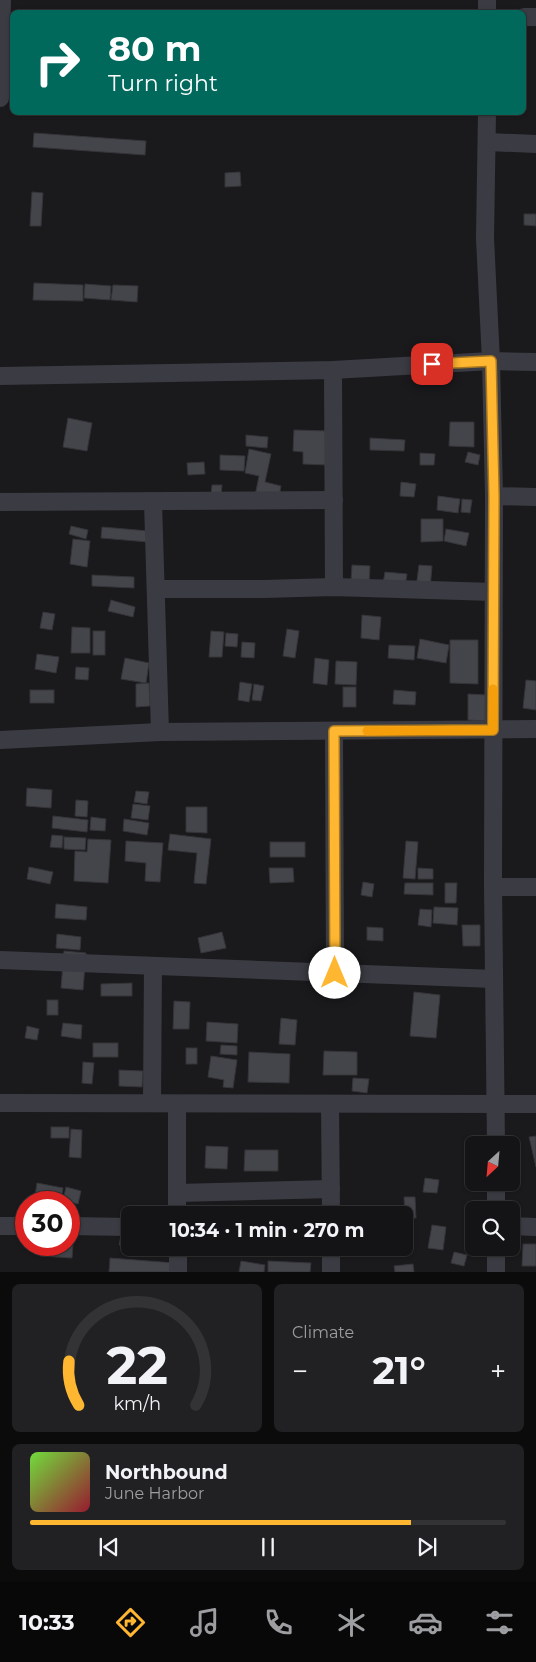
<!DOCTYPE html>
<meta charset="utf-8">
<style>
:root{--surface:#141416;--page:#212123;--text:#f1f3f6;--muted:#9d9ea1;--line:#333335;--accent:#ffb731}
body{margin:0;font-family:Montserrat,sans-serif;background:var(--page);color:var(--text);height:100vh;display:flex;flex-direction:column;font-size:19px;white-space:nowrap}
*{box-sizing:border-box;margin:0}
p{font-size:16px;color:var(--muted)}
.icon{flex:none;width:28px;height:28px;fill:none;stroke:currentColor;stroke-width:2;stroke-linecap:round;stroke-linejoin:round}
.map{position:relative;height:1272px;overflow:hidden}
.drawer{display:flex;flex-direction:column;gap:12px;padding:12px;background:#0b0b0c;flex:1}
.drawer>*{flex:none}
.guide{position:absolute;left:10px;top:10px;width:516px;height:105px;border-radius:8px;box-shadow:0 1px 4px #0004,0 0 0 1px var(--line);background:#00695c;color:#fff;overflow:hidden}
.needle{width:32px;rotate:206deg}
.tools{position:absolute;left:465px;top:1136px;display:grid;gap:10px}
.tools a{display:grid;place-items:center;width:55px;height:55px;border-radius:8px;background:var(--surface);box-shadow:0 1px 4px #0004,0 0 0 1px var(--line);font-size:25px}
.speed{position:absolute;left:15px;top:1191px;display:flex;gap:10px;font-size:25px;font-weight:700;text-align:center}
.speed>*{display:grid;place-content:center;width:65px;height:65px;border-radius:50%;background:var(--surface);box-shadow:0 1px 4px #0004,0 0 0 1px var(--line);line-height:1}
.speed .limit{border:8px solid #d22;background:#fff;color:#111}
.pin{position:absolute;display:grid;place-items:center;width:42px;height:42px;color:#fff;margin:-21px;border-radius:10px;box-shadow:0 2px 8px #0006}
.me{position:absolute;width:55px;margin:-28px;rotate:0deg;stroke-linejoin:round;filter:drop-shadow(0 0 4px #0008)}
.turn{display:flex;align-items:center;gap:18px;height:105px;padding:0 15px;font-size:22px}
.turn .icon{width:65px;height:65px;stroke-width:2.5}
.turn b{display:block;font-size:35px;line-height:42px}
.big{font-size:38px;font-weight:700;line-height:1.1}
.drawer .widget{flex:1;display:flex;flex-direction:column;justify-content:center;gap:8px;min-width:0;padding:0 18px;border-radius:8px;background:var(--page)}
.drawer .dial{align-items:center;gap:0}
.dial svg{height:130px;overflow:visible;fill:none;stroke:var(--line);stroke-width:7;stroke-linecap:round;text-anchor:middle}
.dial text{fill:var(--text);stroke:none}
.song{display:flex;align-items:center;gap:15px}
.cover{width:60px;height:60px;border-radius:8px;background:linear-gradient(135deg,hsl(100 70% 55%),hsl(350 70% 35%))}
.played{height:5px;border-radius:2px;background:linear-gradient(90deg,var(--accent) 80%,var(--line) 80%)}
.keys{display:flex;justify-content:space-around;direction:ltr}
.heat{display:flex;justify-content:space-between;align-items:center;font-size:28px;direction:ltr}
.drawer .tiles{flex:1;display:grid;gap:12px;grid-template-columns:1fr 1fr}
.widget:last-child{grid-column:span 2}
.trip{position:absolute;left:121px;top:1206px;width:292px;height:50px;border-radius:8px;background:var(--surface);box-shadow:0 1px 4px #0004,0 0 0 1px var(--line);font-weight:700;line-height:50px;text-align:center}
.tab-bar{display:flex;height:80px;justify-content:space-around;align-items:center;background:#080809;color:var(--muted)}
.tab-bar .icon{width:35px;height:35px}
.tab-bar .current{color:var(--accent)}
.tab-bar b{font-size:22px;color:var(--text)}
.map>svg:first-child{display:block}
</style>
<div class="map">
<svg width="536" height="1272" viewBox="0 0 536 1272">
<rect width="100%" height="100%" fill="#1a1a1d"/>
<g fill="#44454a" stroke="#343439">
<path d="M34,133L146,141L145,155L33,147Z"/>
<path d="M240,172L241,186L225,187V173Z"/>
<path d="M32,192L43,193L41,226H30Z"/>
<path d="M524,214H536V226L524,225Z"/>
<path d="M34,283L83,285V301L33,300Z"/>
<path d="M85,284L111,286L110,300L84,298Z"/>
<path d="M113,285L138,286L137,302L111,300Z"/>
<path d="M68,418L92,423L87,451L63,447Z"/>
<path d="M450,422H474V447L449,446Z"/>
<path d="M294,430L329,431L328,465L303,464V452L293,451Z"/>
<path d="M246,435L268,437L267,448L246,446Z"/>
<path d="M370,438L405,440L404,451L370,450Z"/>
<path d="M249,449L271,454L265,482L281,486L278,501L255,496L259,476L245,473Z"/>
<path d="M468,452L480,455L478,465L465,462Z"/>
<path d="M420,453L435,454L434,465H420Z"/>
<path d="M220,455L245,456L244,471L220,470Z"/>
<path d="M204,462L205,474L188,475L187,463Z"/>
<path d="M401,482L416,484L414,497L400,496Z"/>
<path d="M212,485H222L220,507L210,506Z"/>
<path d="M438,496L460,499L458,513L437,510Z"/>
<path d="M462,499L472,500L470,513L461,512Z"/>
<path d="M421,519H443V541L421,542Z"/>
<path d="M71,526L88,530L86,539L69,534Z"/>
<path d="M102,527L149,531L148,542L101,538Z"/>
<path d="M446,529L469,533L466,546L444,541Z"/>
<path d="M73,539L90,541L87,567L70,564Z"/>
<path d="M352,565L370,566L369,583L351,582Z"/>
<path d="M419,565L432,566L430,589L416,588Z"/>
<path d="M385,572L407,574L405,586L383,584Z"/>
<path d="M92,575L134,577V588L92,586Z"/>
<path d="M111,600L135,607L133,617L108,611Z"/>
<path d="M43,612L55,614L52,630L40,628Z"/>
<path d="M362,615L381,617L379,640L361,638Z"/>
<path d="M72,627L90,628V653H71Z"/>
<path d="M287,629L299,631L295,658L283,656Z"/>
<rect x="93" y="631" width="12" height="24"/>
<path d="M211,631L224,632L222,657H209Z"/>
<path d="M226,633L238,634L237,647L225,646Z"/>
<path d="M420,639L449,645L446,663L417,658Z"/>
<path d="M450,640H478V684L450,683Z"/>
<path d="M242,642L255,643L254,658L241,657Z"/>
<path d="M389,645L415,646L414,660L388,658Z"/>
<path d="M37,654L59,657L56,673L35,669Z"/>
<path d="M125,658L149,663L146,683L121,679Z"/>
<path d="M315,658L329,660L327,685L313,683Z"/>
<path d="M336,661L357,662L356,685L335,684Z"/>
<path d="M76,667L89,668L88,680L75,679Z"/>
<path d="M526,680L536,681V710L523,708Z"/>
<path d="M240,682L252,684L249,702L238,700Z"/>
<path d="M149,683L150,706L136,707V684Z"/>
<path d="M254,684L264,686L261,701L252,700Z"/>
<rect x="343" y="687" width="13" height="20"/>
<rect x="30" y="690" width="24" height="13"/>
<path d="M394,690L416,692L415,705L393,704Z"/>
<path d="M468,694L487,695L486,721L468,720Z"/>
<path d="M27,788L52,790L51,808L26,806Z"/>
<path d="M136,791L149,792L147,804L134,802Z"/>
<path d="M76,800L88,801L87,817L75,816Z"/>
<path d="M133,804L150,806L148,820L131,818Z"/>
<path d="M186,807H207V833L186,832Z"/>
<path d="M53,816L88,820L87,832L52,828Z"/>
<path d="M91,817L106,819L105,831L90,830Z"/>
<path d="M124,819L149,823L147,835L123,831Z"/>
<path d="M170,834L211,839L206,884L194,883L197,853L168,850Z"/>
<path d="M52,835L63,836L62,848L50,847Z"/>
<path d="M64,837L86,838L85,850L64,849Z"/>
<path d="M88,839L111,840L108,883L74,881L75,851L87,852Z"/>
<path d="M126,841L163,843L160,882L145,881L146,863L125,861Z"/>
<path d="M406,841L418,842L415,879L403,878Z"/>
<rect x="270" y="842" width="35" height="15"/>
<path d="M29,867L53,872L50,884L27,879Z"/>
<path d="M269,868H293L294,882L270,883Z"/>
<path d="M418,868L433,869V879H418Z"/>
<path d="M363,882L374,884L372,897L361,895Z"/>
<path d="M405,883H433V895L404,894Z"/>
<path d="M445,883H457L456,903H445Z"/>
<path d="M56,904L87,907L86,920L55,918Z"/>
<path d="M434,907L458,908L457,925L433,923Z"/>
<path d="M420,909L432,910L431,927L418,925Z"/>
<path d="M462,925H480V946H463Z"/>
<path d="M367,927L383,928V941L367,940Z"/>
<path d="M222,932L226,948L201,953L198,938Z"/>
<path d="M57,934L81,937L80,950L56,948Z"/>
<path d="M64,951L86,953L83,990L61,988Z"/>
<path d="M132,983V996H101V984Z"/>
<path d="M414,992L440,995L436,1038L410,1036Z"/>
<rect x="47" y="1000" width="11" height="15"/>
<path d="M174,1001L190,1002L189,1029H173Z"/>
<path d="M281,1018L297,1020L295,1045L279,1044Z"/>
<path d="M207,1022L238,1024L237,1043L206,1041Z"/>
<path d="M63,1023L82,1025L81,1039L61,1036Z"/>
<path d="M27,1026L39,1029L37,1040L25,1038Z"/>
<rect x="93" y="1043" width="25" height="14"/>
<path d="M221,1045L237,1046V1055L220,1054Z"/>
<rect x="186" y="1048" width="11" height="16"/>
<path d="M324,1051L357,1052V1075H323Z"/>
<path d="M249,1052L290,1054L289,1083L248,1082Z"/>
<path d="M211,1056L237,1060L233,1088L223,1087L224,1080L208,1077Z"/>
<path d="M83,1062L94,1063L92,1084L82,1083Z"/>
<path d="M119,1070L143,1071L142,1087L119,1086Z"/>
<path d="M353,1078L369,1079L367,1093L352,1091Z"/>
<rect x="51" y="1127" width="18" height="11"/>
<path d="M71,1129L82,1130L81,1158L69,1157Z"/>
<path d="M536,1136V1167L529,1137Z"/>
<path d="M206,1146L228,1147L227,1169L205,1168Z"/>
<path d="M245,1150H278V1171H244Z"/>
<path d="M425,1178L439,1180L437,1193L423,1192Z"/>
<path d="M37,1183L63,1188L61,1201L35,1196Z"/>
<path d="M66,1187L81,1191L78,1204L63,1200Z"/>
<path d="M404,1197H415L416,1218H405Z"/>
<path d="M124,1220L130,1221V1247L119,1245Z"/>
<path d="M432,1225L446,1227L443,1250L428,1248Z"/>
<path d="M69,1243L73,1244L72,1258L41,1256L42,1245H69Z"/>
<path d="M523,1244H536V1266H522Z"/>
<path d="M454,1252L467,1255L464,1266L451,1263Z"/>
<path d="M110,1258L175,1263L174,1272H109Z"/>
<path d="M241,1261L265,1265L264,1272H239Z"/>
<path d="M268,1261L311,1263L310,1272H268Z"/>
<path d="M413,1264L414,1272H395L394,1266Z"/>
</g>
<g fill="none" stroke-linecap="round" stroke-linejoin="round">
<g stroke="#3b3c43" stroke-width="18">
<path d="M487,0V12"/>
<path d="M524,17H536"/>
<path d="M0,98L2,0"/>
<path d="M487,112L485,238L491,361L494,496L493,887L496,1145"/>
<path d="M487,142L536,144"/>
<path d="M333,370L334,587"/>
<path d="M0,376L333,370L491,361L536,362"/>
<path d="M494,496L536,497"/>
<path d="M0,502L334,500"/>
<path d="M153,502L160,732"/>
<path d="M156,589H264L334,587L493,592"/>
<path d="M334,731L335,973"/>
<path d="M0,740L160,732L536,729"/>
<path d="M493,887H536"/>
<path d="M0,960L494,979"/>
<path d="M0,1103L536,1104"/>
<path d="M152,1103L153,966"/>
<path d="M177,1104V1215"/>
<path d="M330,1104L331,1215"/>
<path d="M496,1182V1210"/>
<path d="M177,1193L331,1189"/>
<path d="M0,1226H26"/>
<path d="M69,1226L130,1227"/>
<path d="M511,1226L536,1227"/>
<path d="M178,1248V1272"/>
<path d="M331,1248V1272"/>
<path d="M496,1272V1248"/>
</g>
</g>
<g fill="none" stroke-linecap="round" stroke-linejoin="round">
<g stroke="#a67720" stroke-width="12">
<path id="route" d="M335,973L334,731L493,730L494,496L491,361L432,364"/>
</g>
<use href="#route" stroke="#ffb731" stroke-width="9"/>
<path stroke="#f59e0b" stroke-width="9" d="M367,731L493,730V689"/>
</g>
</svg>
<div class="tools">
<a><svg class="needle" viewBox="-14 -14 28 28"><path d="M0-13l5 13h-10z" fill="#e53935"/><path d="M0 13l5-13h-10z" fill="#9d9ea1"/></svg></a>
<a><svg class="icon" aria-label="search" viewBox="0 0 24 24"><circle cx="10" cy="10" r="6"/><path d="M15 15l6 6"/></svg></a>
</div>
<div class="speed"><div class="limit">30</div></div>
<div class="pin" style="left:432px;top:364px;background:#d93025"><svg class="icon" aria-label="arrive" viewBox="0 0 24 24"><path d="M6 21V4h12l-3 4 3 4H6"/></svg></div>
<svg class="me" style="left:335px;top:973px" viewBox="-20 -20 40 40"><circle r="19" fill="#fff"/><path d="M0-13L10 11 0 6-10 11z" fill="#ffb731"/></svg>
<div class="trip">10:34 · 1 min · 270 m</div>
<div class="guide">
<div class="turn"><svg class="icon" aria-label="right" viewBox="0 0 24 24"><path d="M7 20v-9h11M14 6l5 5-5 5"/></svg><div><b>80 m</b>Turn right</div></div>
</div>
</div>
<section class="drawer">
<div class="tiles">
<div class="widget dial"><svg viewBox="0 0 100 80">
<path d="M14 69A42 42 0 1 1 86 69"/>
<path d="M14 69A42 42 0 0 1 8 42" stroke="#ffb731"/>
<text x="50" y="56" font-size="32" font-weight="700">22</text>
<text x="50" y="72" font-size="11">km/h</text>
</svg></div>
<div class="widget"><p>Climate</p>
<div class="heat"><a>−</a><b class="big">21°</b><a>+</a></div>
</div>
<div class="widget">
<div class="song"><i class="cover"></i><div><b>Northbound</b><p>June Harbor</p></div></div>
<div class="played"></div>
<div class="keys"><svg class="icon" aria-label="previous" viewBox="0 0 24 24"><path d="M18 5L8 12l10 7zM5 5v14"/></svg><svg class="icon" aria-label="pause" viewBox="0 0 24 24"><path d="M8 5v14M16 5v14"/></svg><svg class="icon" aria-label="next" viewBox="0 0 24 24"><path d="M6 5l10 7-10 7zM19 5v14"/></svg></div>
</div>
</div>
</section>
<nav class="tab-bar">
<b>10:33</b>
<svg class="icon current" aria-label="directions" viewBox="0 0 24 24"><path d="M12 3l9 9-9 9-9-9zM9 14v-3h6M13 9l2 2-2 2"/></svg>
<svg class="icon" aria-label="music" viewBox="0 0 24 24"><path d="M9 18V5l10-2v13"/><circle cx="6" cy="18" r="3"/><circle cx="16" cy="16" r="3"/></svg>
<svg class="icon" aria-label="phone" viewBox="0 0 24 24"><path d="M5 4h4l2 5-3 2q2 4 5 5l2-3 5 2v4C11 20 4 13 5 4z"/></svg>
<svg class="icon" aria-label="climate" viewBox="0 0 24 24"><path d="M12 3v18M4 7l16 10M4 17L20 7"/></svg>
<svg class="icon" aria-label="car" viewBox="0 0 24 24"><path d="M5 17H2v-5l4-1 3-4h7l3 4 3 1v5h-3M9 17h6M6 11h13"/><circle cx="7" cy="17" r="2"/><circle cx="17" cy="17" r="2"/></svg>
<svg class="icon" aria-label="filters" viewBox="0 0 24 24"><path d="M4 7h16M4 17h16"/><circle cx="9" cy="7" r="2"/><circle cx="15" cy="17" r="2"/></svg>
</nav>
